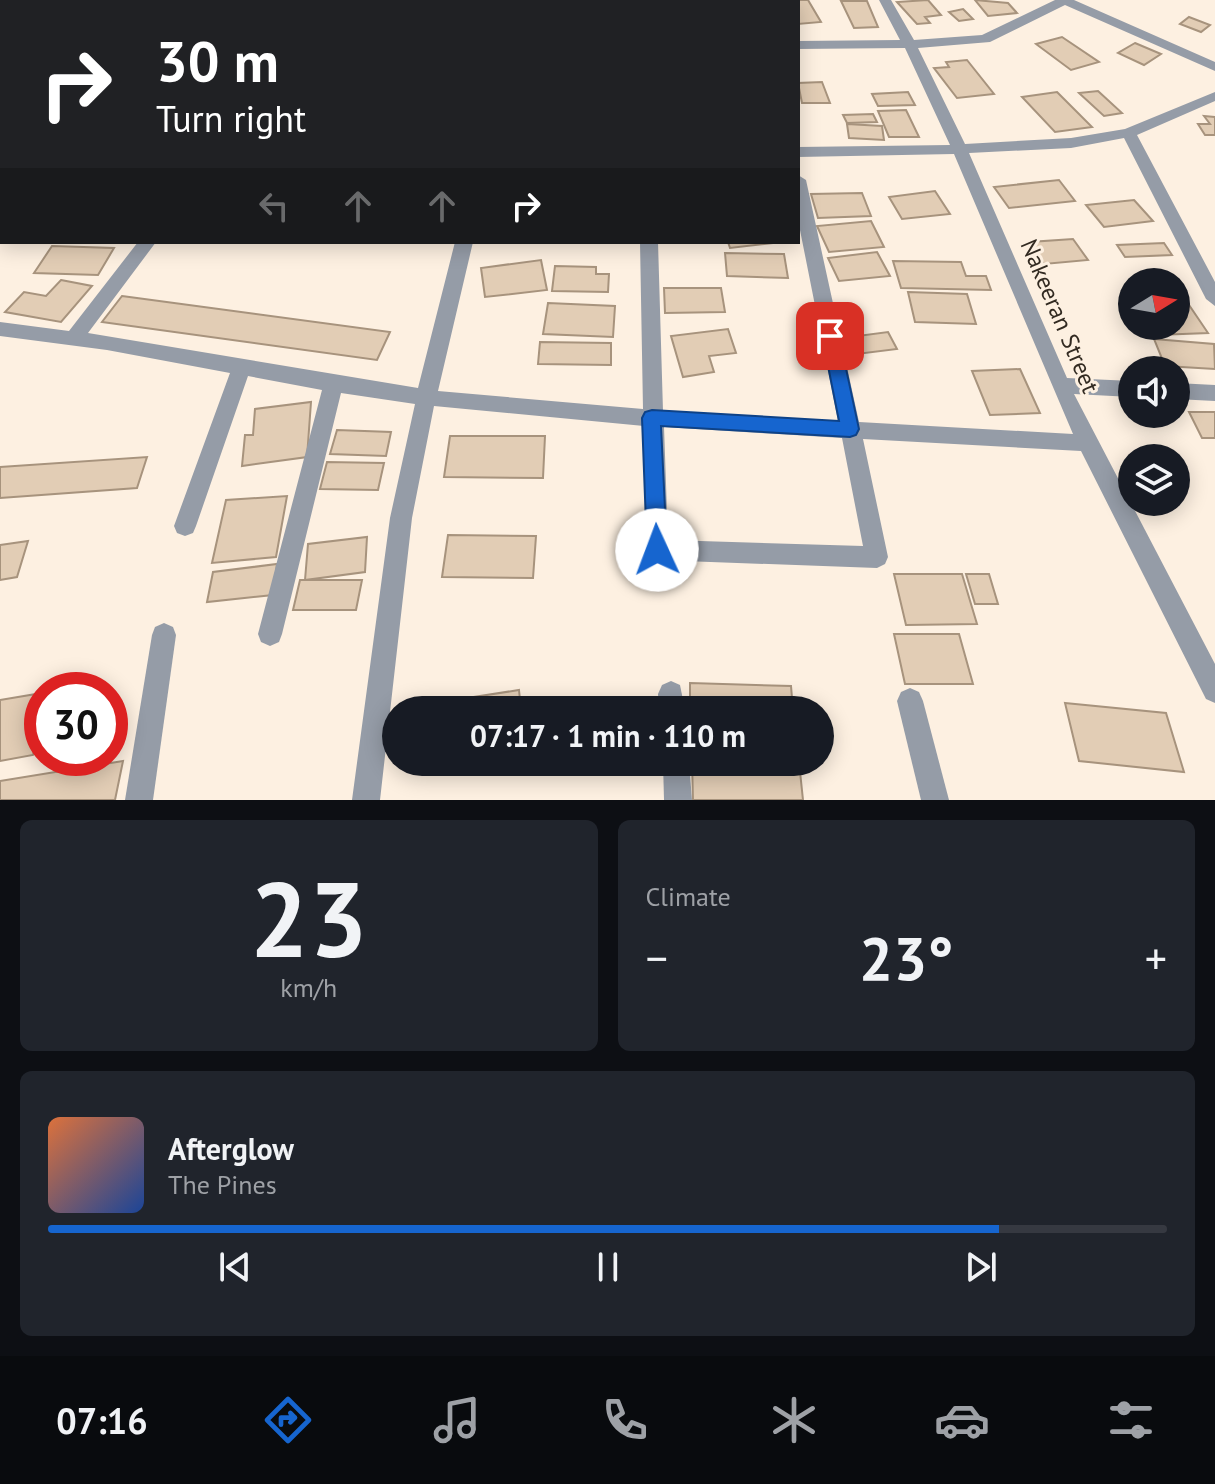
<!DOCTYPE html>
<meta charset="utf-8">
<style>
:root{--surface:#171b24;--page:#20242c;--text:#f1f3f6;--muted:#9ea1a6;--line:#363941;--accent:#1665cf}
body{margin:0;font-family:"PT Sans",sans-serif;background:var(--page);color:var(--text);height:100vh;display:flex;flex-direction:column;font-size:30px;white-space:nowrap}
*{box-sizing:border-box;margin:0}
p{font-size:26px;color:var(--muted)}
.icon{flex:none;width:44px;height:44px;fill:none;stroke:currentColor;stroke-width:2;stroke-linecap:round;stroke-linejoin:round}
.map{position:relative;height:800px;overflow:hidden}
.sheet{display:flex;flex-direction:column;gap:20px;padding:20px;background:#0d0f14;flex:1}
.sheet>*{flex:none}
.top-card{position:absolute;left:0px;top:0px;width:800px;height:244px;box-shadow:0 4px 20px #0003;background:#202124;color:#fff;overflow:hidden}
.needle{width:52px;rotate:79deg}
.controls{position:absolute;left:1118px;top:268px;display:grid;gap:16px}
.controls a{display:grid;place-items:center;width:72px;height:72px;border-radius:50%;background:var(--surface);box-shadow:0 4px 20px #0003;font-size:40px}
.speed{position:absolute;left:24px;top:672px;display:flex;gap:16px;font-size:40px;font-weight:700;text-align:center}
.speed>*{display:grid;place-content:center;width:104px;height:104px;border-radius:50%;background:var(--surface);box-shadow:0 4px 20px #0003;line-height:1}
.speed .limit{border:12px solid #d22;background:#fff;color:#111}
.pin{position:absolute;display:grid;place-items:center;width:68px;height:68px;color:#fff;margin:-34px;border-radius:16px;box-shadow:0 4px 12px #0006}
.me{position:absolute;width:88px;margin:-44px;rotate:358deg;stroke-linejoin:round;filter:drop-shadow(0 0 6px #0008)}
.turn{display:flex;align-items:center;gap:28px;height:168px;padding:0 24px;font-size:36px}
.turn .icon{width:104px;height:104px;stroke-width:2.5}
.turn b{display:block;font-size:56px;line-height:68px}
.lanes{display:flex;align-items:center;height:76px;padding:0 24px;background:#0003;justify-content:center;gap:40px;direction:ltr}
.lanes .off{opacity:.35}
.big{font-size:60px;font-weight:700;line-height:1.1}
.sheet .card{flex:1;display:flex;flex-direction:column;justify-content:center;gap:12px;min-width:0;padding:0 28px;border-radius:12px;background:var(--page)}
.sheet .dial{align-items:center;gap:0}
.dial b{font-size:104px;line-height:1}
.song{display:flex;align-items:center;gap:24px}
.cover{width:96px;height:96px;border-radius:12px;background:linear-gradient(135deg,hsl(20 70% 55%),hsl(220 70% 35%))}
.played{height:8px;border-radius:4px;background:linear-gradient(90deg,var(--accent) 85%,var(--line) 85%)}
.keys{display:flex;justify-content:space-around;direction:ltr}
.heat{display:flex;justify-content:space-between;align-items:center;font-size:44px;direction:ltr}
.sheet .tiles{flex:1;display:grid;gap:20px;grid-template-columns:1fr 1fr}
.card:last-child{grid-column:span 2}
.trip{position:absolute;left:382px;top:696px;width:452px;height:80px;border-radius:40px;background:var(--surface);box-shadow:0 4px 20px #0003;font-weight:700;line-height:80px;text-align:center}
.menu{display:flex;height:128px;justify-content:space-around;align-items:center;background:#090b0e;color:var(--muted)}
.menu .icon{width:56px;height:56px}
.menu .on{color:var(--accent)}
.menu b{font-size:36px;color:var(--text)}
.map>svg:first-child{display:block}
</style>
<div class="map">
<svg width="1215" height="800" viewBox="0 0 1215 800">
<rect width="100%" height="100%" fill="#fdf0e1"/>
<g fill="#e2cdb5" stroke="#a7937d" stroke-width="2">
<path d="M794,0H808L821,22L798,24V2Z"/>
<path d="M928,0L941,15L925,17L930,23L917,24L897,2Z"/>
<path d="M975,0L1008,3L1017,13L988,16Z"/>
<path d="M841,1H867L878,27L854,28Z"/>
<path d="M963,9L973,19L959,21L949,12Z"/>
<path d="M1189,17L1210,25L1201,32L1180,24Z"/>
<path d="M1062,37L1099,62L1071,70L1036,44Z"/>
<path d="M1135,43L1161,54L1144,65L1118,53Z"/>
<path d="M967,60L994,94L957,98L934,68L949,67L946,62Z"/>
<path d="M822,82L830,103H802L798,83Z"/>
<path d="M1098,91L1122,113L1104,116L1079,93Z"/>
<path d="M908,92L915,105L878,106L872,94Z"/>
<path d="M1057,92L1092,127L1055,132L1022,97Z"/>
<path d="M906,110L919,137H889L878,111Z"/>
<path d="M873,114L877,122L847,123L843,115Z"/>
<path d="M1204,116L1215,117V135H1205L1198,124H1210Z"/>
<path d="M847,124L882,126L884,140L849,138Z"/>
<path d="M1059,180L1075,201L1009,208L994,187Z"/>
<path d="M935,191L950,214L902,219L889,197Z"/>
<path d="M862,193L871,216L818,218L811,194Z"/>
<path d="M1134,200L1153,221L1104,227L1086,205Z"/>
<path d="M871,221L884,247L829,252L817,226Z"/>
<path d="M1073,239L1088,260L1044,264L1030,242Z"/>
<path d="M728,242H782L730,248Z"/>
<path d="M1164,243L1172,255L1125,257L1117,245Z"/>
<path d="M52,246L114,248L98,275L34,273Z"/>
<path d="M877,252L890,276L839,281L828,258Z"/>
<path d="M725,253L784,254L788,278L727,276Z"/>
<path d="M541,260L547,290L485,297L481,268Z"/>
<path d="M893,261L961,262L966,276H986L991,290L901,288Z"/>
<path d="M555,266L596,267V274H609L608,292L552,291Z"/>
<path d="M61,280L92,286L61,322L5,312L24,292L46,296Z"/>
<path d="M664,288H721L725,312L665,313Z"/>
<path d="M908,292L967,294L976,324L915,322Z"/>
<path d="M122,296L390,332L377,360L102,322Z"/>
<path d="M1176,302H1187L1208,333L1156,335L1150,326H1176Z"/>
<path d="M548,303L615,306L613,337L543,334Z"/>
<path d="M728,329L736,353L709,356L714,372L683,377L671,336Z"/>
<path d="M888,332L897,349L857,354L850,337Z"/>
<path d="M1154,339L1214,344L1215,369L1165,366Z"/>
<path d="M540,342L611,343V365L538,364Z"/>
<path d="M1020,369L1040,413L990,415L972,371Z"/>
<path d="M311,402L307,457L242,466L245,435H253L255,409Z"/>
<path d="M1189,412H1215V438H1202Z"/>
<path d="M337,430L391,432L386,456L330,454Z"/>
<path d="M450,436H545L543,478L444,477Z"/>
<path d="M147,457L137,488L0,498V467Z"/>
<path d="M327,462L384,463L378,490L320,489Z"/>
<path d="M287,496L276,557L212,563L226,500Z"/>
<path d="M448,535L536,536L533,578L442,577Z"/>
<path d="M367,537L365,572L305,580L308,544Z"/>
<path d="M28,541L17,577L0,580V545Z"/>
<path d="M277,564L273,595L207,602L213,572Z"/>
<path d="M894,574H962L977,624L906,625Z"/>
<path d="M966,574H989L998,604H975Z"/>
<path d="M300,580H362L356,610H293Z"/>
<path d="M894,634H959L973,684H905Z"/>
<path d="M690,683L791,686L793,710H690Z"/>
<path d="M519,690L521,710H428V704Z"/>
<path d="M42,693V719L33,755L0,761V700Z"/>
<path d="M1065,703L1166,713L1184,772L1079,761Z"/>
<path d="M123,761L115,800H0V781Z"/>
<path d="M429,762H487L429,771Z"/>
<path d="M692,762H799L803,800H693Z"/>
</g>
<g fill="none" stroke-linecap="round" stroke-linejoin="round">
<g fill="#959ca7" fill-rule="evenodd">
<rect x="694" y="0" width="12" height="2"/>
<path d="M879,0H891L914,40L982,35L1055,0H1074L1215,62V71L1065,5L990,42L918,48L965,144L1071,138L1125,129L1215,92V101L1137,135L1215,282V306L1206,299L1124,138L1071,148L969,153L1067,378L1132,381V397L1074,394L1215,664V703L1206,699L1081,451L863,439L888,557L885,564L877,568L657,560L649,557L646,550L644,426L434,406L412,518L380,800H352L390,518L415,404L341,393L282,634L279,642L270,646L261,642L258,634L322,390L248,376L196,526L193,533L185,536L177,533L174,526L230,373L107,350L0,336V322L69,331L138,242H156L88,333L418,388L455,242H473L438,391L643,409L640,242H658L663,411L838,421L798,220V175L806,180L859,422L1073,434L954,154L798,157V147L950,145L905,48L798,49V41L900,40ZM664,427L842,438L863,546L668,540Z"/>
<rect x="0" y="147" width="2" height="10"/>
<path d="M0,183H2L0,195Z"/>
<path d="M1176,383L1215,385V401L1176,399Z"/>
<path d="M164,623L173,627L176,635L153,800H125L152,635L155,627Z"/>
<path d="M671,681L680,685L685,710H659L658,694L662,685Z"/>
<path d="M910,688L919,692L923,701L949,800H921L897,701L901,692Z"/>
<path d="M663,762H689L692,800H664Z"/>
</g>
</g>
<path fill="#1665cf" stroke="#0e4287" stroke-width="2" d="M830,330L839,336L859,429L856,435L850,437L661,426L667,550L664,556L657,559L650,556L647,550L642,418L645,412L652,410L839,421L822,336Z"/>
<g text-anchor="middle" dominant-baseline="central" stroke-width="6" stroke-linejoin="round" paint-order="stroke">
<g font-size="24" fill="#322a21" stroke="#fdf0e1">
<text transform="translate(1060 316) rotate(67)">Nakeeran Street</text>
</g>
</g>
</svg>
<div class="controls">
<a><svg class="needle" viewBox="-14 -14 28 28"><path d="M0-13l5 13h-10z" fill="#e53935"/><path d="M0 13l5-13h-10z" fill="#9ea1a6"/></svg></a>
<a><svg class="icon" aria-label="sound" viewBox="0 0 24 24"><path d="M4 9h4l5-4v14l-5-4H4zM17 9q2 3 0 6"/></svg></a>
<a><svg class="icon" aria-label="layers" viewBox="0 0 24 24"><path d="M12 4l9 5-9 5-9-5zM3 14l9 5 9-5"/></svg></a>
</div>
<div class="speed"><div class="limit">30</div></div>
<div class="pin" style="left:830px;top:336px;background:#d93025"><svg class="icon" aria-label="arrive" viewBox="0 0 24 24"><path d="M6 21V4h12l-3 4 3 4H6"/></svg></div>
<svg class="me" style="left:657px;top:550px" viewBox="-20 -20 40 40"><circle r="19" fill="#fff"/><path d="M0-13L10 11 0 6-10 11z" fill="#1665cf"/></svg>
<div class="trip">07:17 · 1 min · 110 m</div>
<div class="top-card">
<div class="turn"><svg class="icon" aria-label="right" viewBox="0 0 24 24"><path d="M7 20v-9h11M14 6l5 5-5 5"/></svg><div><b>30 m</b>Turn right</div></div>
<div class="lanes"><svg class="icon off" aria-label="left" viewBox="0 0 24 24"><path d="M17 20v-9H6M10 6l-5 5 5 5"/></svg><svg class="icon off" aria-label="ahead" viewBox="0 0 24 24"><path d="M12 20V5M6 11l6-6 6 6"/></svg><svg class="icon off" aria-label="ahead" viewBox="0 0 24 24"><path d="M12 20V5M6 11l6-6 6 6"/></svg><svg class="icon" aria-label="right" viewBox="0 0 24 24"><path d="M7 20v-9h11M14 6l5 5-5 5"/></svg></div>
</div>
</div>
<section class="sheet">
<div class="tiles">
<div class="card dial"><b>23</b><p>km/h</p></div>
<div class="card"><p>Climate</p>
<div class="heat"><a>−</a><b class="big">23°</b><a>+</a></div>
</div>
<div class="card">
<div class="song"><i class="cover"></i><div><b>Afterglow</b><p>The Pines</p></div></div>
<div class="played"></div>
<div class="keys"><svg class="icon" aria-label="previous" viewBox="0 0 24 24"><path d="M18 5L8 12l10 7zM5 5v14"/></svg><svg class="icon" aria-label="pause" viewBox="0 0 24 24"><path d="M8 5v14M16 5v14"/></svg><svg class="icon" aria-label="next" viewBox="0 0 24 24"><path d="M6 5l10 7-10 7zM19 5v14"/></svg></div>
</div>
</div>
</section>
<nav class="menu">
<b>07:16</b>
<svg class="icon on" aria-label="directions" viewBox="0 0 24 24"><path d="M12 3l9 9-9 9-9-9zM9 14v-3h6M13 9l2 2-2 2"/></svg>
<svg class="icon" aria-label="music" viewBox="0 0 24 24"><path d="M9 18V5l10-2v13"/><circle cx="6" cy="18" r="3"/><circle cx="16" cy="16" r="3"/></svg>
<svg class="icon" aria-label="phone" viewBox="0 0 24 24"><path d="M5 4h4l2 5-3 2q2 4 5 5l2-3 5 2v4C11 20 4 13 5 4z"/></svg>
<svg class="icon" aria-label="climate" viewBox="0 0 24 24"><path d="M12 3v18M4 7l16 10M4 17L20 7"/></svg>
<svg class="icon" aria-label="car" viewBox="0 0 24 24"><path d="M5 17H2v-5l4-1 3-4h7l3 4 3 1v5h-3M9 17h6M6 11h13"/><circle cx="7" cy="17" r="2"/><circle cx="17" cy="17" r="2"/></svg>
<svg class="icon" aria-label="filters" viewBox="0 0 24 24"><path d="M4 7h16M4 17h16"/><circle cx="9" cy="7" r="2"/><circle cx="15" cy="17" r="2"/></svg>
</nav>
